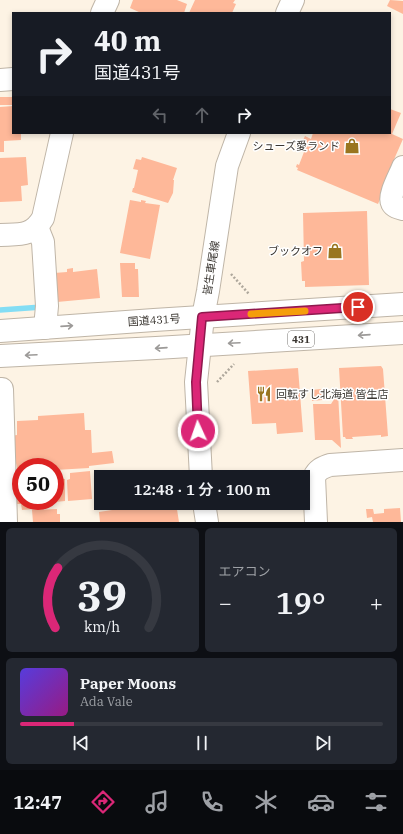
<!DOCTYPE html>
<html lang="ja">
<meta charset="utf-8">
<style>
:root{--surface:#171b24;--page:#242831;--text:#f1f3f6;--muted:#9ea1a6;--line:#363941;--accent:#db2777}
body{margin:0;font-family:"IBM Plex Serif","Noto Sans JP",serif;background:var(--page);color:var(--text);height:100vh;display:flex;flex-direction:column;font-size:15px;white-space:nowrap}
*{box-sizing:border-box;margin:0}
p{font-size:13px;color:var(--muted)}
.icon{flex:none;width:22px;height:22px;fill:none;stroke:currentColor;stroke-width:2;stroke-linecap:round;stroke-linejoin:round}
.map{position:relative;height:522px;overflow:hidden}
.details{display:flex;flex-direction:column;gap:6px;padding:6px;background:#0d0f14;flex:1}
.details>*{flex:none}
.banner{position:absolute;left:12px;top:12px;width:379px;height:122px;border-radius:0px;box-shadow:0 2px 6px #0003;background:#171b24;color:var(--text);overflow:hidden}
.speed{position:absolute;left:12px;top:458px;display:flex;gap:8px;font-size:20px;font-weight:700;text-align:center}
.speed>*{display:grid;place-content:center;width:52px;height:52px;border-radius:50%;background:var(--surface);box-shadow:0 2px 6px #0003;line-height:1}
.speed .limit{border:6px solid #d22;background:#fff;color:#111}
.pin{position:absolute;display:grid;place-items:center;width:34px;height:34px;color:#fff;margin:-17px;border:2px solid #fff;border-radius:50%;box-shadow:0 1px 4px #0007}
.me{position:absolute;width:44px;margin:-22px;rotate:357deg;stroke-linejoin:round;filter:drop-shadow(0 0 3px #0008)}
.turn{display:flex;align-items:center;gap:14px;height:84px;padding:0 16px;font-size:18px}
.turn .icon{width:52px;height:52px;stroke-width:2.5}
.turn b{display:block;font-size:28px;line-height:34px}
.lanes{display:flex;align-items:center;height:38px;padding:0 16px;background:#0003;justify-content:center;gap:20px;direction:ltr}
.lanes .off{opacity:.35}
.big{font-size:30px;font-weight:600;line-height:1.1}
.details .tile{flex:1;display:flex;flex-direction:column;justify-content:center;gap:6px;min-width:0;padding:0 14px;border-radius:6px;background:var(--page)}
.details .dial{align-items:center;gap:0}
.dial svg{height:104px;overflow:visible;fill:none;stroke:var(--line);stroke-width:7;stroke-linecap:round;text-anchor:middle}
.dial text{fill:var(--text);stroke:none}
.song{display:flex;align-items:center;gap:12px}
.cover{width:48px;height:48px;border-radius:6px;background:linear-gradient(135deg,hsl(250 70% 55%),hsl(310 70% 35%))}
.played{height:4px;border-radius:2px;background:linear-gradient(90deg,var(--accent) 15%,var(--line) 15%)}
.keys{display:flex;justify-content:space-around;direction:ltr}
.heat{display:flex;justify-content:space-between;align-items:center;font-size:22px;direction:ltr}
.details .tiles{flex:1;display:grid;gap:6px;grid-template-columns:1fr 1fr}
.tile:last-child{grid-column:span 2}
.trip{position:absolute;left:94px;top:470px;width:216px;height:40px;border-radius:0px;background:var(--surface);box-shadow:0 2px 6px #0003;font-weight:600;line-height:40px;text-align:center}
.tab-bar{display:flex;height:64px;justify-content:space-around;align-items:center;background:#090b0e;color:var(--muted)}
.tab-bar .icon{width:28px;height:28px}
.tab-bar .selected{color:var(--accent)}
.tab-bar b{font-size:18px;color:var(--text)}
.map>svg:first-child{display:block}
</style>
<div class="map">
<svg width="403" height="522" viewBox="0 0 403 522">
<rect width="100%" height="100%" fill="#fdf3e4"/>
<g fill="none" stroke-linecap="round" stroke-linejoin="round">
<path stroke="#83ddf4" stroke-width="5.5" d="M0,310L42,307"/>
</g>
<g fill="#feb899">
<path d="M133,0H177L187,4L184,13H141L130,8Z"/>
<path d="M195,0H235L233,3L236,4L232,13H189Z"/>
<path d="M390,0L403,1V14L387,6Z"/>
<rect x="0" y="97" width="13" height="8"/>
<path d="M13,106V133H21V140L4,141V152H0V107Z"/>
<path d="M390,109L401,113L392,134L403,139L392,164L394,165L378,204L297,170L298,168L296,167L297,164L299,165L304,152L299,149L305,136L311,139L313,133H390Z"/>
<path d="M26,157L28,185L21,186L22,201L0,202V158Z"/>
<path d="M142,157L177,168L173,180H174L173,193L168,203L132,192L133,188H134L138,170L133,169L136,159L141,160Z"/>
<path d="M130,200L141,202V200L146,201L145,203L160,205L150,259L120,253Z"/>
<path d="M367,211L369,285L305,287V281H302L301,262L304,261L303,213Z"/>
<path d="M120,263H135V269H138L139,297H122Z"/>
<path d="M73,268V272L97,269L100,298L57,302L54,273L67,272V269Z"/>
<path d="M381,366L383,369L388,436L381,437V435L352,437L353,439H346L345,437H343L339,368Z"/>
<path d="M298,368L303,432L277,434L276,423L252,424L248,371Z"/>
<path d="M321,389L322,400L312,401L311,390Z"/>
<path d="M338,393L341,448L332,440H315L313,404H331Z"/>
<path d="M84,413L85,430H91L92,453L112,451L114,463L89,466V468L55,470V467H21V472H18L10,436L17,435V421L38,420V416Z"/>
<path d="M90,471L92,499L68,501L67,480L70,479V473Z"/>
<path d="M55,479H65V501L55,502Z"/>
<path d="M14,485H21V501H45V508L22,510L21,504H15Z"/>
<path d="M146,503H176L179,522H100L99,512L112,510V508Z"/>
<path d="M400,508L401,522H373L372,517L367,518L366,509H373L374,514L384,513V509Z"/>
<path d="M57,509V514H60V522H33L32,510Z"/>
</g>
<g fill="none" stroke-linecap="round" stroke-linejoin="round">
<g stroke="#bfb5a7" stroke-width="24">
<g id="minor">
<path d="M102,13L108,0"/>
<path d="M0,80L13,79"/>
<path d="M403,167C400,175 388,196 392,203C394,207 399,208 403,209"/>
<path d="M37,227L43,242L47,306L45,328"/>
<path d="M0,235C19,234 32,237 43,218L62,133"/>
<path d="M0,389H2L6,522"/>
<path d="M316,522L314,477C318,469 322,468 330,465L403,460"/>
</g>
</g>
<g stroke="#bfb5a7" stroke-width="24">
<g id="major">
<path d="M287,13L293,0"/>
<path d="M201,477L196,382L203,317L208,291L227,166L239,133"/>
<path d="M204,503L207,522"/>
</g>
</g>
<g stroke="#bfb5a7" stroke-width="24">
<g id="highway">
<path d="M0,331L154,320L403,304"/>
<path d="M0,356L156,348L403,333"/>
</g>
</g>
<g stroke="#aea79c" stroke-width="2.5" stroke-dasharray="2 2" stroke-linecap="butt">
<path d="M231,274L249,294"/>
<path d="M217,382L234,364"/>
</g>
<use href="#minor" stroke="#fff" stroke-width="22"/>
<use href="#major" stroke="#fff" stroke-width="22"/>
<use href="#highway" stroke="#fff" stroke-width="22"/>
</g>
<defs><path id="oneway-shaft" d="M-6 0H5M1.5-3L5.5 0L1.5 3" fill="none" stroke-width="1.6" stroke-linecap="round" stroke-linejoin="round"/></defs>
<g stroke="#9c9a98">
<use href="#oneway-shaft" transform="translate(67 326) rotate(-4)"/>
<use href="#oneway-shaft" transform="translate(364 335) rotate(176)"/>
<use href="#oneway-shaft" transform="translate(234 343) rotate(177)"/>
<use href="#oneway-shaft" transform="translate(161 348) rotate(176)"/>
<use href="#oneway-shaft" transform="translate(31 355) rotate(177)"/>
</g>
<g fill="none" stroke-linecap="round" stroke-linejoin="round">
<g stroke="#8e194d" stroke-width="10">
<path id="route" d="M198,431L196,382L202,317L358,307"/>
</g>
<use href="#route" stroke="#db2777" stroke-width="7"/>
<path stroke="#f59e0b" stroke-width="7" d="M251,314L305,311"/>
</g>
<defs>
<g id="shop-bare" transform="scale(1.2)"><path d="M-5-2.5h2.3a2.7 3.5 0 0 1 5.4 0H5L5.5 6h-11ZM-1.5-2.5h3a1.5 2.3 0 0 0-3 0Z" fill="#99751f" stroke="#fff" stroke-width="2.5" paint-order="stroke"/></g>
<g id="restaurant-bare" transform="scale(1.2)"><path d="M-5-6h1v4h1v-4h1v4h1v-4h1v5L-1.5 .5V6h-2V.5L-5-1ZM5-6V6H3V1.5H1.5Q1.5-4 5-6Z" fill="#99751f" stroke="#fff" stroke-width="2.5" paint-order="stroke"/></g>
</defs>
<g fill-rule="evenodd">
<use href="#shop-bare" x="352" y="146"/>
<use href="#shop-bare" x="335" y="251"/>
<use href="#restaurant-bare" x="264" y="394"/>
</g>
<g text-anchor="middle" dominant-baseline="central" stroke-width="3" stroke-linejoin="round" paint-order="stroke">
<rect fill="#fff" stroke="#75726f" stroke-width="1" x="288" y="331" width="26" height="16" rx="3"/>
<g font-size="10" font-weight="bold" fill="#3a3631">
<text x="301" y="339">431</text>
</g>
<g font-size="11" fill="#3a3631" stroke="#fff" text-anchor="end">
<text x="340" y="146">シューズ愛ランド</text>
<text x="323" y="251">ブックオフ</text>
<text x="276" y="394" text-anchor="start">回転すし北海道 皆生店</text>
</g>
<g font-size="11" fill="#3a3631" stroke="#fff">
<text transform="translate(211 268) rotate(-81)">皆生車尾線</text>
<text transform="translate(154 320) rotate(-4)">国道431号</text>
</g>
</g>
</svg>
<div class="speed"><div class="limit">50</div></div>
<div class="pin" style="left:358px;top:307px;background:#d93025"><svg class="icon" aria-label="arrive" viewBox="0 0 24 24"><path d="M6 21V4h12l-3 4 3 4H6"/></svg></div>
<svg class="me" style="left:198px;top:431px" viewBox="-20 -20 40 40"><circle r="17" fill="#db2777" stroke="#fff" stroke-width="3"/><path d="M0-11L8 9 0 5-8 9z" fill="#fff"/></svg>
<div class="trip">12:48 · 1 分 · 100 m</div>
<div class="banner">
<div class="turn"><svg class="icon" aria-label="right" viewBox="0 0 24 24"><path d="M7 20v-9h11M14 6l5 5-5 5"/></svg><div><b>40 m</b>国道431号</div></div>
<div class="lanes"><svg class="icon off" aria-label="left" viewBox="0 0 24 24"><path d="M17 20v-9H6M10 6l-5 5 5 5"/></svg><svg class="icon off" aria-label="ahead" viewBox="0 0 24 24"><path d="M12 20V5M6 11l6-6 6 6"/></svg><svg class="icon" aria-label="right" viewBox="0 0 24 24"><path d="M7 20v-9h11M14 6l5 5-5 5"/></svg></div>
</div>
</div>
<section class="details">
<div class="tiles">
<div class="tile dial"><svg viewBox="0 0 100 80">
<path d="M14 69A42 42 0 1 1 86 69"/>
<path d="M14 69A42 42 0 0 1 16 23" stroke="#db2777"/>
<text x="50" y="56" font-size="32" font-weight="700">39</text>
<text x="50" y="72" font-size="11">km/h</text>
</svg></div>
<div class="tile"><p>エアコン</p>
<div class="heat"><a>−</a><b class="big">19°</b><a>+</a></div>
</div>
<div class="tile">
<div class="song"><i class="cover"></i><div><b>Paper Moons</b><p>Ada Vale</p></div></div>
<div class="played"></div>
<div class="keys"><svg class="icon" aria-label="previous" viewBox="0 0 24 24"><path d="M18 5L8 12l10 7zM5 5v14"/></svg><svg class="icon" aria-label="pause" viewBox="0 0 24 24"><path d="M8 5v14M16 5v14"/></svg><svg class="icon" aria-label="next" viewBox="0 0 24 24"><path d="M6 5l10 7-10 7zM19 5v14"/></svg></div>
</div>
</div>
</section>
<nav class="tab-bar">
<b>12:47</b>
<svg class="icon selected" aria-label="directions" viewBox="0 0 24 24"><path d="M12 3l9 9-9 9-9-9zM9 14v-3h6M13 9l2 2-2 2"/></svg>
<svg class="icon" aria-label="music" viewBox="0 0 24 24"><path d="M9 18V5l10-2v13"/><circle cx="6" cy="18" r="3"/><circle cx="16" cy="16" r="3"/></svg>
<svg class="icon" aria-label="phone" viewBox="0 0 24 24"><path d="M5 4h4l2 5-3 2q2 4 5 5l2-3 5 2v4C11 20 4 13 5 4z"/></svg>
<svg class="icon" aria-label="climate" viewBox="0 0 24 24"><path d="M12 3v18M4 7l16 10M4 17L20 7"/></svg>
<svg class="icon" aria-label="car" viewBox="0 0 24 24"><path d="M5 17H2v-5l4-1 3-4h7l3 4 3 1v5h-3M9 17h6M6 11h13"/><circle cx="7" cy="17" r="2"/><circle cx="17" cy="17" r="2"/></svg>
<svg class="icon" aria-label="filters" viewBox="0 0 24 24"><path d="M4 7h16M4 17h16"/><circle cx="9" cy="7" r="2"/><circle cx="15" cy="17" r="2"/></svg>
</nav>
